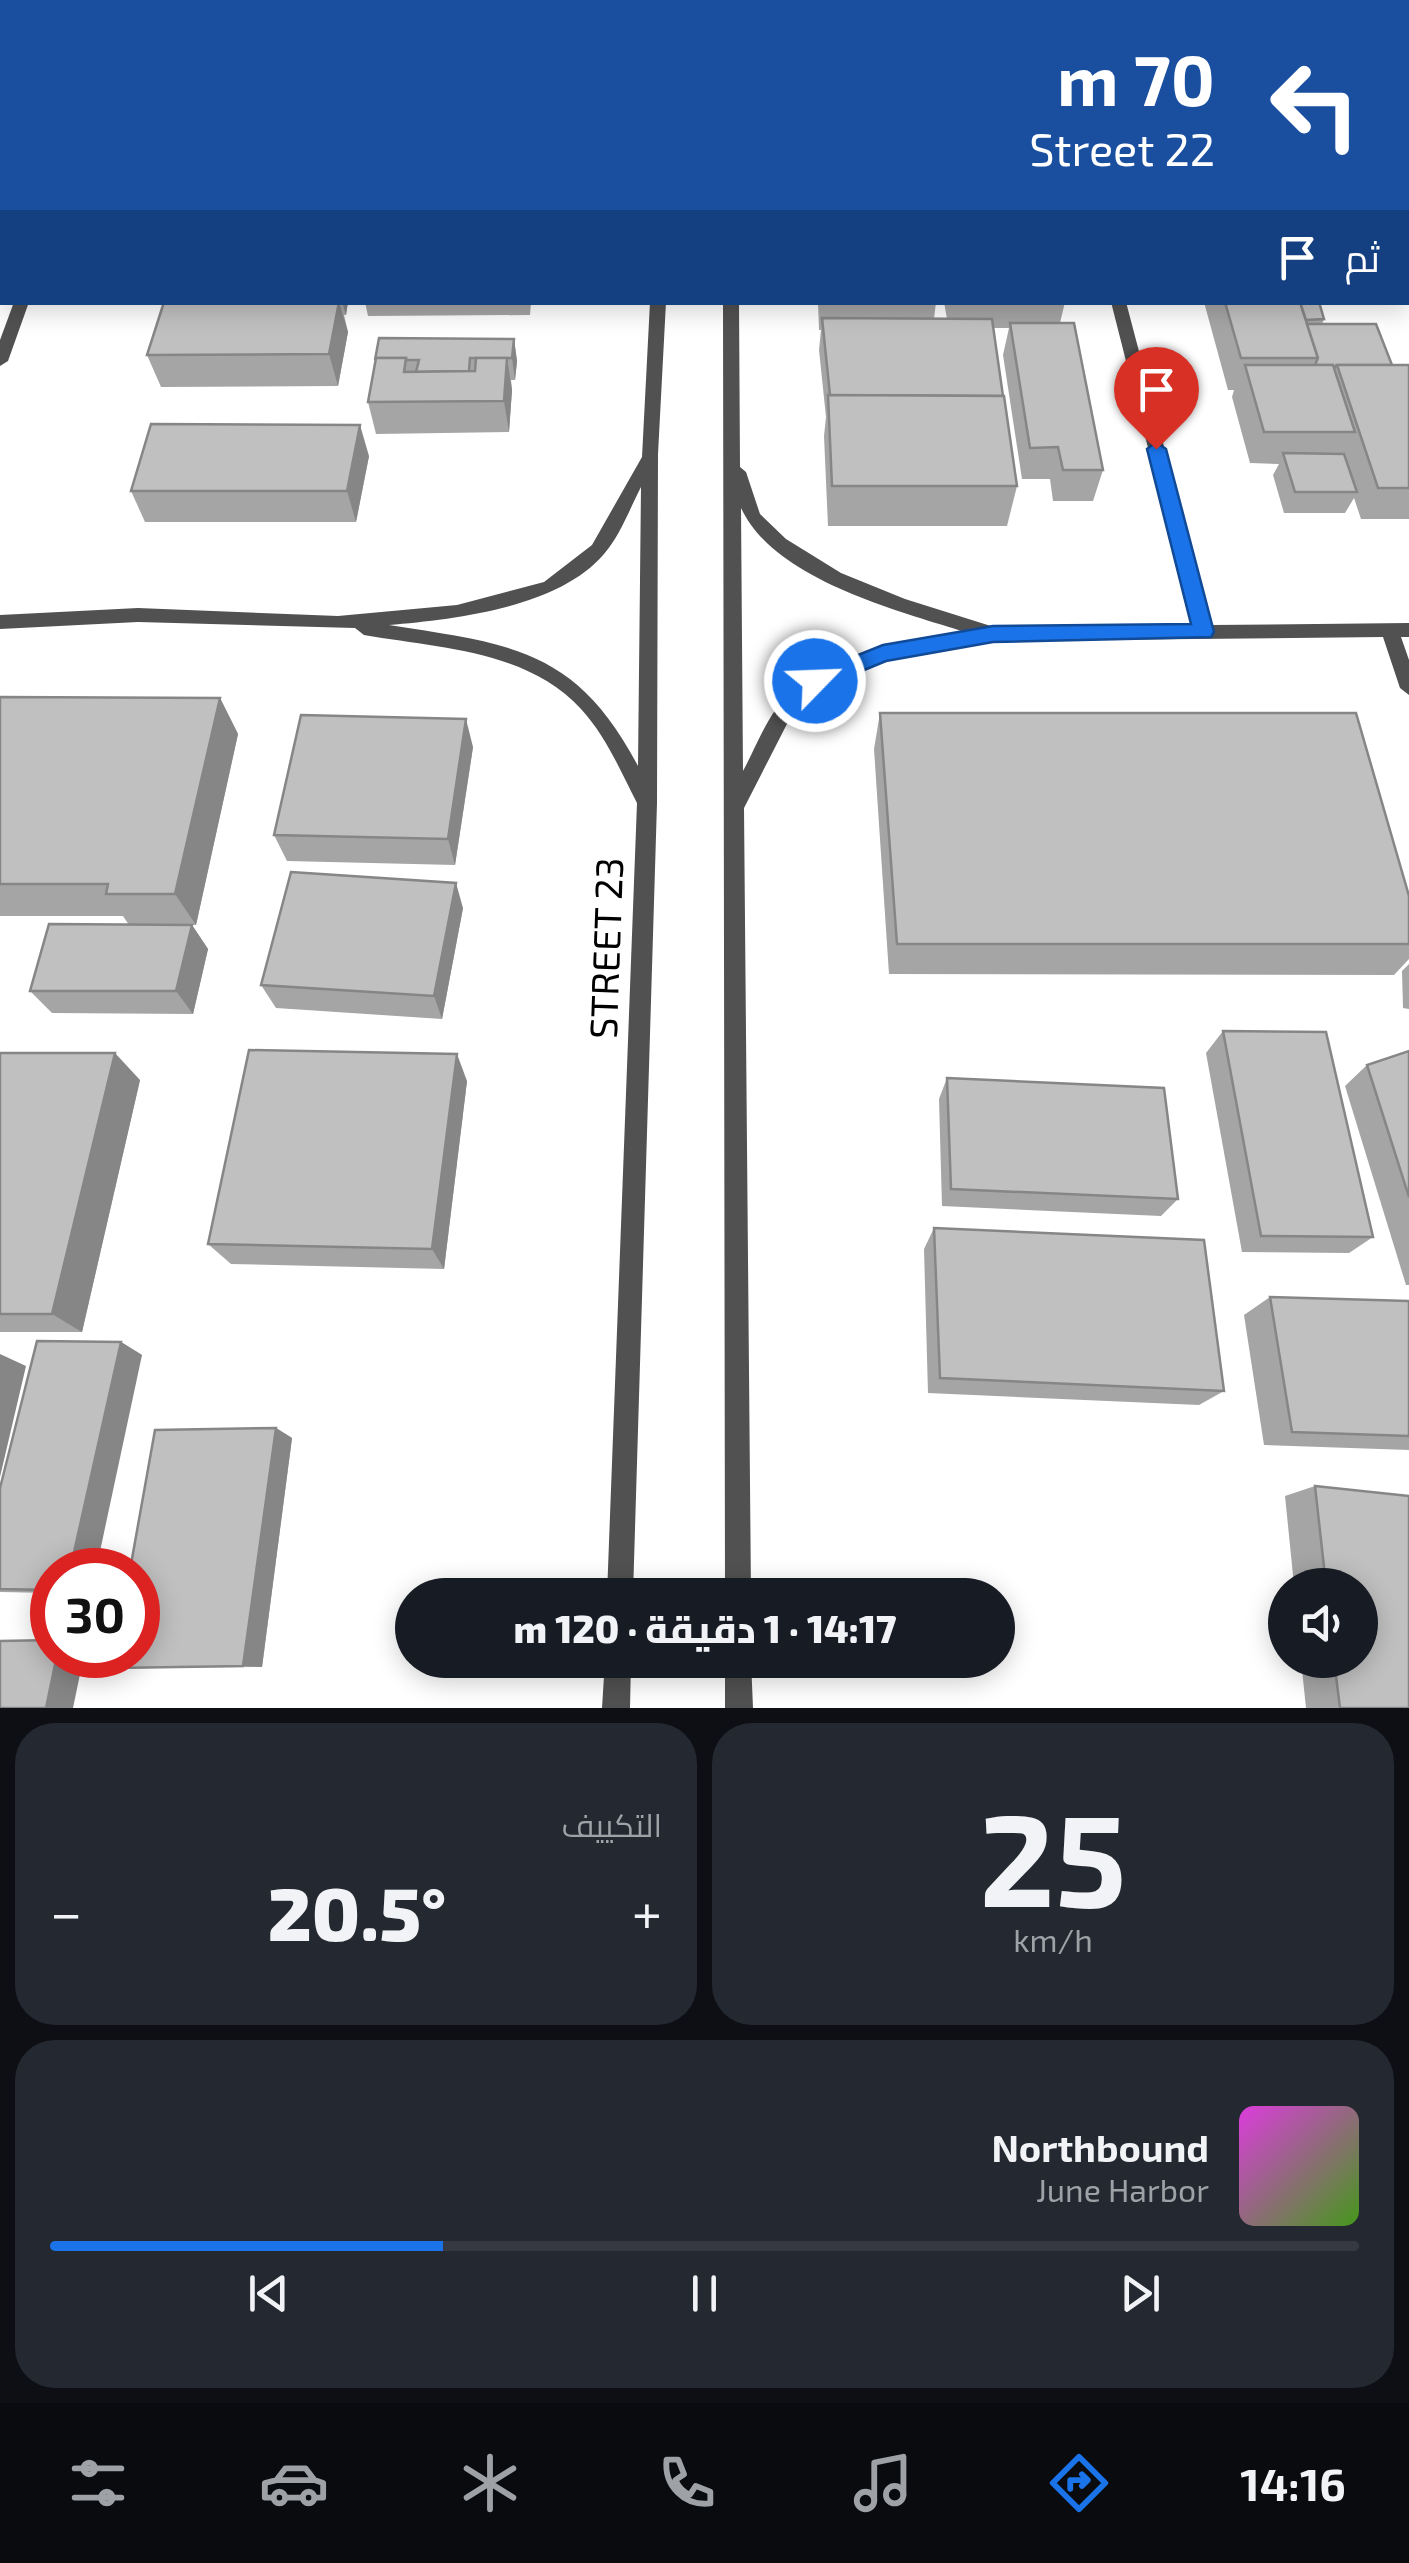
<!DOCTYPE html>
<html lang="ar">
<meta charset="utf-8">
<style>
:root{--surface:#171b24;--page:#242831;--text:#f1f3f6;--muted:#9ea1a6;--line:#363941;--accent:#1a73e8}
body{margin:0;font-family:"Exo 2",Cairo,sans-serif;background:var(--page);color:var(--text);direction:rtl;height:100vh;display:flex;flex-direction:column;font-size:38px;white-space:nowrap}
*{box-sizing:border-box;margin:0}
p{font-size:32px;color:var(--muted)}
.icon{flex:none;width:55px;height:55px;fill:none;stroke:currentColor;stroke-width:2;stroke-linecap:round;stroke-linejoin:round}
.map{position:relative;height:1708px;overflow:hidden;direction:ltr}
.drawer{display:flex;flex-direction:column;gap:15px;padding:15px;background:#0d0f14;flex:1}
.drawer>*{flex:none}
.guide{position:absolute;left:0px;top:0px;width:1410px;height:305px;box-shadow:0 5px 25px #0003;direction:rtl;background:#1a4fa0;color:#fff;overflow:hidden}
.controls{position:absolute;left:1268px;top:1568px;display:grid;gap:20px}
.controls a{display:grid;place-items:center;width:110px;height:110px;border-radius:50%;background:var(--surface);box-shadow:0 5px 25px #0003;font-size:50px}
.speed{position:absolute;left:30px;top:1548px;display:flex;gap:20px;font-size:50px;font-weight:700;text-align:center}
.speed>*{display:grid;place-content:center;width:130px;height:130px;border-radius:50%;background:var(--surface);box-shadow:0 5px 25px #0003;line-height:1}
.speed .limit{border:15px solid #d22;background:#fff;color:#111}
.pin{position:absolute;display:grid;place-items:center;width:85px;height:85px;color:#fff;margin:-102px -42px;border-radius:50% 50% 50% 0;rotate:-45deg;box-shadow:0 0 10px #0007}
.pin .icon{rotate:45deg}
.me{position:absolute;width:110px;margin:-55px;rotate:66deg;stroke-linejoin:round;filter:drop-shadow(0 0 8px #0008)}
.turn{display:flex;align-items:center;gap:35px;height:210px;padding:0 30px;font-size:45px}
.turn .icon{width:130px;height:130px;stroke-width:2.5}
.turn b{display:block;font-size:70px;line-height:85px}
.then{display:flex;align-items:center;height:95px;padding:0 30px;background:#0003;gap:20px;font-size:38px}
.big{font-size:75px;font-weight:800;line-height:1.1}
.drawer .card{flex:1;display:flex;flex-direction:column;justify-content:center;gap:15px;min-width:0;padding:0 35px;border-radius:40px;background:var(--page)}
.drawer .dial{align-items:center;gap:0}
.dial b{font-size:130px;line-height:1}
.song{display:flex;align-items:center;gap:30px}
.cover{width:120px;height:120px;border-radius:15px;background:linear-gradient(135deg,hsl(300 70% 55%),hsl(100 70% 35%))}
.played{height:10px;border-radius:5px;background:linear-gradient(90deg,var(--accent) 30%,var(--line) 30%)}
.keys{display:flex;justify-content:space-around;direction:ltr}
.heat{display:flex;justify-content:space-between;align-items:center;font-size:55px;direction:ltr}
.drawer .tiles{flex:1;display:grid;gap:15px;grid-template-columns:1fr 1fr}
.card:last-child{grid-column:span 2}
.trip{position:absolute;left:395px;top:1578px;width:620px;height:100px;border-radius:50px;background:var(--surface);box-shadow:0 5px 25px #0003;font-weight:800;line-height:100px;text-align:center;direction:rtl}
.menu{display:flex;height:160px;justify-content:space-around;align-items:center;background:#090b0e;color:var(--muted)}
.menu .icon{width:70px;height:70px}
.menu .current{color:var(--accent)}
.menu b{font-size:45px;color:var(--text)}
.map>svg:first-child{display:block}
</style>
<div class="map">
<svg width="1409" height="1708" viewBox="0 0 1409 1708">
<rect width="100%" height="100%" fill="#fff"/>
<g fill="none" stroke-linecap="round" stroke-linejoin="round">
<g fill="#515151" fill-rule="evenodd">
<rect x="667" y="0" width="12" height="2"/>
<rect x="723" y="0" width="12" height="2"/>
<path d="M1034,0H1046L1047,2H1035Z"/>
<path d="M1336,0H1348L1349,2H1337Z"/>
<rect x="1408" y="141" width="1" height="11"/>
<path d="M14,302H29L8,361L0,366V340Z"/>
<path d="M650,302H666L658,454L657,803L633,1595H607L637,803C621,772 606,736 581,709C527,650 438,648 364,635L355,628L138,622L0,629V615L138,608L338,616L457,605L544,582L592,545L642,457ZM641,487L638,766C576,648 510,644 389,625C455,619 558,608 604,554C620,536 630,508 641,487Z"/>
<path d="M723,302H739L740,467L746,472L760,514L786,539L841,573L905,599L994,627L1193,625L1111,302H1126L1211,625L1409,623V637H1401L1409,660V695L1400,688L1383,637L993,641L885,660L822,686L789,720L744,808L751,1595H725ZM741,508C774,579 895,610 965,632C899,643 820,652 776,709C763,727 754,751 743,771Z"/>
<path d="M605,1660H631L630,1708H602Z"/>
<path d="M725,1660H751L753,1708H725Z"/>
</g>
</g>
<g fill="#a5a5a5">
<path d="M0,0H32L31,2H2V94L0,101Z"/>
<path d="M389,0H430L429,2H390Z"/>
<rect x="796" y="0" width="201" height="2"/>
<path d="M1396,0H1409V17H1408V2H1397Z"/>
<path d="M164,302H348L346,315H344L348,332L338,386L161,387L147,355Z"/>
<path d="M365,302H531L530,315L368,316Z"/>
<path d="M818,302H936L934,319H947L944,302H1065L1060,323L1103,470L1093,501H1053L1050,479H1022L1003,355L1009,328H993L1017,486L1007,526H828L824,436L826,417L819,350L821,330H819Z"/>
<path d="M1204,302H1319L1324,319L1322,324L1392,365H1409V519H1361L1354,498L1345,513H1284L1273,475L1279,464L1250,463L1232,397L1234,390H1228Z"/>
<path d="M379,338L514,339L517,361L515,380H511L512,390L509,432L376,434L368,402Z"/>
<path d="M369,456L356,522H145L131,491Z"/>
<path d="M0,697L220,698L238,734L196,925H192L208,949L193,1014L52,1013L30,991L129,925L123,916H0Z"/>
<path d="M880,713L1409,896V959L1394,975L889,974L874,749Z"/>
<path d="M473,747L455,865L287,861L274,835Z"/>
<path d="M463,908L442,1019L276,1008L261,985Z"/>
<path d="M1409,964V1009L1403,1008L1402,971Z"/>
<path d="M1223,1031L1373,1237L1349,1253L1242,1252L1206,1053Z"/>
<path d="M1409,1051V1285H1406L1345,1086L1367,1065Z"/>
<path d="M0,1053L140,1080L82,1332H0Z"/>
<path d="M947,1078L1178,1199L1161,1216L942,1206L939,1099Z"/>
<path d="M467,1081L444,1269L231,1264L208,1244Z"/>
<path d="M934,1228L1224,1391L1199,1405L928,1393L924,1249Z"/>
<path d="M1270,1297L1409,1301V1450L1264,1445L1244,1315Z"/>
<path d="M121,1342L142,1355L52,1570V1593L0,1592V1488Z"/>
<path d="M276,1428L292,1438L262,1667L113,1668Z"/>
<path d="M1315,1486L1409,1496V1708H1306L1301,1660H1360V1585H1294L1285,1496Z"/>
</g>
<g fill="#868686">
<path d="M2,41V69L0,64V46Z"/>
<path d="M0,69L2,75V94L0,101Z"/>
<path d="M339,302L348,332L338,386L329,354Z"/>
<path d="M342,302H348L346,315Z"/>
<path d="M514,339L517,361L515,380L512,358Z"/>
<path d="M507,358L512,390L509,432L504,401Z"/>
<path d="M360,425L369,456L356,522L347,491Z"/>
<path d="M220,698L238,734L196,925L175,894Z"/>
<path d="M466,719L473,747L455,865L448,839Z"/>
<path d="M456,883L463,908L442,1019L434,996Z"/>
<path d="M192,925L208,949L193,1014L176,991Z"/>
<path d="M115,1053L140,1080L82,1332L52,1314Z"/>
<path d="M457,1054L467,1081L444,1269L432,1249Z"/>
<path d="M121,1342L142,1355L96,1570H70Z"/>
<path d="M0,1354L26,1366L0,1477Z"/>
<path d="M276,1428L292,1438L262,1667L243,1666Z"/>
<path d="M57,1655H84L73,1708H46Z"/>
</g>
<g fill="#c0c0c0" stroke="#868686" stroke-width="2.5">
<rect x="446" y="0" width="92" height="2"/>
<rect x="801" y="0" width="85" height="2"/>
<rect x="910" y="0" width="87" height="2"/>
<path d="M1106,0H1123L1124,2H1106Z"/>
<path d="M1132,0H1188L1189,2H1133Z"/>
<path d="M1243,0H1288L1289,2H1244Z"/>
<rect x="0" y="7" width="2" height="19"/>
<path d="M164,302H339L329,354L147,355Z"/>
<path d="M1225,302H1300L1318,358H1241Z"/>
<path d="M1300,302H1319L1324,319L1306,320Z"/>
<path d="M822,318L992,319L1003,396L830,395Z"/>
<path d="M1010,323H1074L1103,470H1063L1058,447L1030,448Z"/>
<path d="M1307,324H1376L1392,365H1337L1334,368L1333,365H1315L1318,358Z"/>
<path d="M379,338L514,339L512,358H470L469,371L416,372L419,360H406V358H376L375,360Z"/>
<path d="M376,358H406L404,372L475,371L476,358H507L504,401L368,402Z"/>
<path d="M1245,365H1333L1355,432H1264Z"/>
<path d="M1337,365H1409V488H1378Z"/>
<path d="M828,395L1004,396L1017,486H832Z"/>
<path d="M151,424L360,425L347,491H131Z"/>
<path d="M1283,453L1344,454L1357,492H1295Z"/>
<path d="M0,697L220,698L175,894H106L108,884H0Z"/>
<path d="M880,713H1356L1409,896V944H897Z"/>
<path d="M301,715L466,719L448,839L274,835Z"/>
<path d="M291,872L456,883L434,996L261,985Z"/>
<path d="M49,924L192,925L176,991H30Z"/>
<path d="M1223,1031L1326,1032L1373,1237L1261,1236Z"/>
<path d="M249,1050L457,1054L432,1249L208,1244Z"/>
<path d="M1409,1051V1197L1367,1065Z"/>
<path d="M0,1053H115L52,1314H0Z"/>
<path d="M947,1078L1164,1088L1178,1199L951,1189Z"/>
<path d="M934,1228L1204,1240L1224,1391L940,1378Z"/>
<path d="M1270,1297L1409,1301V1436L1292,1432Z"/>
<path d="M37,1341L121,1342L70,1570H52V1590L0,1589V1488Z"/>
<path d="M276,1428L243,1666L113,1668L115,1655H138V1570H130L155,1430Z"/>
<path d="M1315,1486L1409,1496V1708H1340L1334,1660H1360V1585H1326Z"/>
<path d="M52,1640V1655H57L46,1708H0V1641Z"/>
</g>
<path fill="#1a73e8" stroke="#114b97" stroke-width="2.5" d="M1156,442L1166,449L1214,632L1211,637L993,642L886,661L823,687H808L805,681L808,675L883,645L993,626L1191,624L1147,449Z"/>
<g text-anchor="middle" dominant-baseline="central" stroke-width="10" stroke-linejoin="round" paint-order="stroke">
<g font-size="38" fill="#000" stroke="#fff">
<text transform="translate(605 948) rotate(-88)">STREET 23</text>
</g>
</g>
</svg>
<div class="controls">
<a><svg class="icon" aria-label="sound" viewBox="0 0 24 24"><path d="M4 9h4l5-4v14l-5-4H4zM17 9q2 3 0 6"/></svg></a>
</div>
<div class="speed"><div class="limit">30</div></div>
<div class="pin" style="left:1156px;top:449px;background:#d93025"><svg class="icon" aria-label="arrive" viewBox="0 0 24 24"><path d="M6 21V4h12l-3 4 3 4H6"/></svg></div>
<svg class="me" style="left:815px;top:681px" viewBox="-20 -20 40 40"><circle r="17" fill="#1a73e8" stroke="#fff" stroke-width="3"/><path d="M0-11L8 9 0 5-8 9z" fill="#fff"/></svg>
<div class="trip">14:17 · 1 دقيقة · 120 m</div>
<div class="guide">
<div class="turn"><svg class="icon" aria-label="left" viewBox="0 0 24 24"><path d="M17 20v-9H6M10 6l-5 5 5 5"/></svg><div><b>70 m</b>Street 22</div></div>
<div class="then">ثم<svg class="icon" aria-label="arrive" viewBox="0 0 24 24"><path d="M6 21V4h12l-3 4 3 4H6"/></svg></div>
</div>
</div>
<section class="drawer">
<div class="tiles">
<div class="card dial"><b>25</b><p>km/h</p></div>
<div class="card"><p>التكييف</p>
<div class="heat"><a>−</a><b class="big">20.5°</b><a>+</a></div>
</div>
<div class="card">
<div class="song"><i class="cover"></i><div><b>Northbound</b><p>June Harbor</p></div></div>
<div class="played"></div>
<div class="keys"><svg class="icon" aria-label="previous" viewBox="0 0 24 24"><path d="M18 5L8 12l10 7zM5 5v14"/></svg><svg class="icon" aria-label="pause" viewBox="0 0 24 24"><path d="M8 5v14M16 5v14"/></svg><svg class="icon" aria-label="next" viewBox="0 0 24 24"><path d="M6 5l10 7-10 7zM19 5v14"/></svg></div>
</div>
</div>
</section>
<nav class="menu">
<b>14:16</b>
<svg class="icon current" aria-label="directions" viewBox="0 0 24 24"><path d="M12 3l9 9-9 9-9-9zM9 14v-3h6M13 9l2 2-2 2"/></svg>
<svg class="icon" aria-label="music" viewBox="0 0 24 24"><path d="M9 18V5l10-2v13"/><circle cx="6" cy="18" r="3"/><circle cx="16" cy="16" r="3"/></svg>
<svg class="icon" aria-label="phone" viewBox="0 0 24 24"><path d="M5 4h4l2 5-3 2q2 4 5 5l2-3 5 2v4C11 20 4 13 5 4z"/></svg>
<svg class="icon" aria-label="climate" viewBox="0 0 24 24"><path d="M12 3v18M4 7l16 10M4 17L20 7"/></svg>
<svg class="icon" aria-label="car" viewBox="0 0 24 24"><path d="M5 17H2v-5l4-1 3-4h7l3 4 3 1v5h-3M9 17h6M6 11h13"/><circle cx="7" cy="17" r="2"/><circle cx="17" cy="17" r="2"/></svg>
<svg class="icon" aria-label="filters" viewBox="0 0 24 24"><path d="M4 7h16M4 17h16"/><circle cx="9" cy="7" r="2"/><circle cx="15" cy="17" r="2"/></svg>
</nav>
